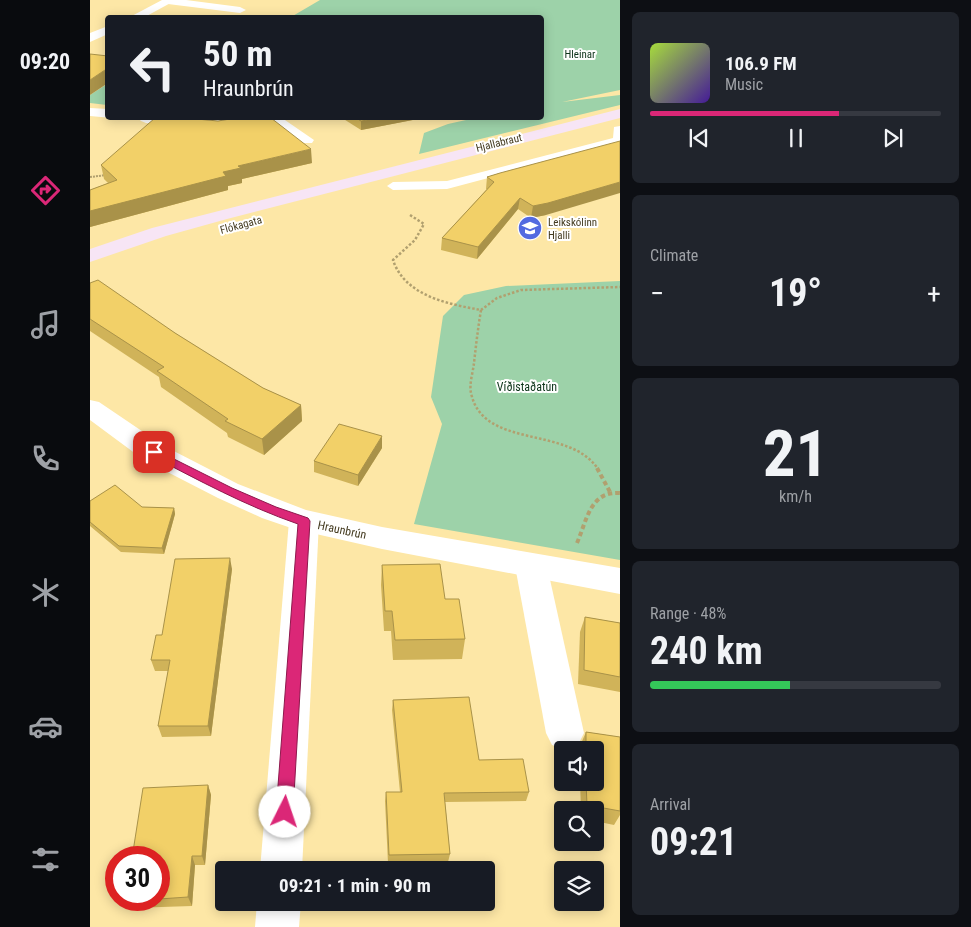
<!DOCTYPE html>
<meta charset="utf-8">
<style>
:root{--surface:#171b24;--page:#20242c;--text:#f1f3f6;--muted:#9ea1a6;--line:#363941;--accent:#db2777}
body{margin:0;font-family:"Roboto Condensed",sans-serif;background:var(--page);color:var(--text);height:100vh;display:flex;flex-direction:column;font-size:19px;white-space:nowrap}
*{box-sizing:border-box;margin:0}
p{font-size:16px;color:var(--muted)}
.icon{flex:none;width:28px;height:28px;fill:none;stroke:currentColor;stroke-width:2;stroke-linecap:round;stroke-linejoin:round}
.map{position:relative;flex:1;overflow:hidden}
.details{display:flex;flex-direction:column;gap:12px;padding:12px;background:#0d0f14;width:351px}
.details>*{flex:none}
.top-card{position:absolute;left:15px;top:15px;width:439px;height:105px;border-radius:5px;box-shadow:0 2px 12px #0003;background:#171b24;color:var(--text);overflow:hidden}
.tools{position:absolute;left:464px;top:741px;display:grid;gap:10px}
.tools a{display:grid;place-items:center;width:50px;height:50px;border-radius:5px;background:var(--surface);box-shadow:0 2px 12px #0003;font-size:25px}
.speed{position:absolute;left:15px;top:846px;display:flex;gap:10px;font-size:25px;font-weight:700;text-align:center}
.speed>*{display:grid;place-content:center;width:65px;height:65px;border-radius:50%;background:var(--surface);box-shadow:0 2px 12px #0003;line-height:1}
.speed .limit{border:8px solid #d22;background:#fff;color:#111}
.pin{position:absolute;display:grid;place-items:center;width:42px;height:42px;color:#fff;margin:-21px;border-radius:10px;box-shadow:0 2px 8px #0006}
.me{position:absolute;width:55px;margin:-28px;rotate:4deg;stroke-linejoin:round;filter:drop-shadow(0 0 4px #0008)}
.turn{display:flex;align-items:center;gap:18px;height:105px;padding:0 15px;font-size:22px}
.turn .icon{width:65px;height:65px;stroke-width:2.5}
.turn b{display:block;font-size:35px;line-height:42px}
.big{font-size:38px;font-weight:700;line-height:1.1}
.details .widget{flex:1;display:flex;flex-direction:column;justify-content:center;gap:8px;min-width:0;padding:0 18px;border-radius:8px;background:var(--page)}
.details .dial{align-items:center;gap:0}
.dial b{font-size:65px;line-height:1}
.song{display:flex;align-items:center;gap:15px}
.cover{width:60px;height:60px;border-radius:8px;background:linear-gradient(135deg,hsl(80 70% 55%),hsl(260 70% 35%))}
.played{height:5px;border-radius:2px;background:linear-gradient(90deg,var(--accent) 65%,var(--line) 65%)}
.keys{display:flex;justify-content:space-around;direction:ltr}
.heat{display:flex;justify-content:space-between;align-items:center;font-size:28px;direction:ltr}
.charge{height:8px;border-radius:4px;background:linear-gradient(90deg,#34c759 48%,var(--line) 0)}
.trip{position:absolute;left:125px;top:861px;width:280px;height:50px;border-radius:5px;background:var(--surface);box-shadow:0 2px 12px #0003;font-weight:700;line-height:50px;text-align:center}
main{display:flex;flex:1;min-height:0}
.tab-bar{display:flex;flex-direction:column;width:90px;justify-content:space-around;align-items:center;background:#090b0e;color:var(--muted)}
.tab-bar .icon{width:35px;height:35px}
.tab-bar .current{color:var(--accent)}
.tab-bar b{font-size:22px;color:var(--text)}
.map>svg:first-child{display:block}
</style>
<main>
<nav class="tab-bar">
<b>09:20</b>
<svg class="icon current" aria-label="directions" viewBox="0 0 24 24"><path d="M12 3l9 9-9 9-9-9zM9 14v-3h6M13 9l2 2-2 2"/></svg>
<svg class="icon" aria-label="music" viewBox="0 0 24 24"><path d="M9 18V5l10-2v13"/><circle cx="6" cy="18" r="3"/><circle cx="16" cy="16" r="3"/></svg>
<svg class="icon" aria-label="phone" viewBox="0 0 24 24"><path d="M5 4h4l2 5-3 2q2 4 5 5l2-3 5 2v4C11 20 4 13 5 4z"/></svg>
<svg class="icon" aria-label="climate" viewBox="0 0 24 24"><path d="M12 3v18M4 7l16 10M4 17L20 7"/></svg>
<svg class="icon" aria-label="car" viewBox="0 0 24 24"><path d="M5 17H2v-5l4-1 3-4h7l3 4 3 1v5h-3M9 17h6M6 11h13"/><circle cx="7" cy="17" r="2"/><circle cx="17" cy="17" r="2"/></svg>
<svg class="icon" aria-label="filters" viewBox="0 0 24 24"><path d="M4 7h16M4 17h16"/><circle cx="9" cy="7" r="2"/><circle cx="15" cy="17" r="2"/></svg>
</nav>
<div class="map">
<svg width="530" height="927" viewBox="0 0 530 927">
<rect width="100%" height="100%" fill="#fde7a6"/>
<g fill="#9dd2a9">
<path d="M230,0H530V90L472,102L530,95V105L329,154L334,133L358,124L385,118H451V18L201,17Z"/>
<path d="M17,84V105L0,103V95Z"/>
<path d="M530,281V560L324,524L352,424L341,397L353,316L374,295L416,286Z"/>
</g>
<g fill="none" stroke-linecap="round" stroke-linejoin="round">
<path stroke="#b1a06f" stroke-width="2" stroke-dasharray="2 1" stroke-linecap="butt" d="M0,177L17,175"/>
<g stroke="#b1a06f" stroke-width="2.5" stroke-dasharray="2.5 2" stroke-linecap="butt">
<path d="M320,215L334,224L325,240L303,260C315,296 358,304 391,310L407,298L431,290L530,287"/>
<path d="M391,310C388,328 386,345 384,363C383,372 379,384 381,393C393,450 479,425 508,469"/>
</g>
<g stroke="#b1a06f" stroke-width="4" stroke-dasharray="4.5 3" stroke-linecap="butt">
<path d="M507,468L520,492"/>
<path d="M487,543C497,520 500,491 530,493"/>
</g>
<path fill="#fff" fill-rule="evenodd" d="M530,126V143L357,189L303,190L297,186L303,182L357,181L523,138L524,127Z"/>
<g fill="#fff" fill-rule="evenodd">
<path d="M73,0H96L150,7L156,10L150,13L78,4L74,3Z"/>
<path d="M0,108L18,109V118H22L0,116Z"/>
<path d="M48,118H107L143,120L164,118H192L224,140L222,143H210L179,123L143,130L56,123L51,121Z"/>
<path d="M214,510L224,513L229,521L212,870H170L199,521L204,513Z"/>
<path d="M441,554L452,557L457,566L494,733L488,745L476,750L462,745L456,733L425,566L430,557Z"/>
<path d="M167,902H211L209,927H165Z"/>
</g>
<g fill="#fff" fill-rule="evenodd">
<path d="M72,0H86L53,18H38Z"/>
<path d="M18,26V34L0,42V33Z"/>
<path d="M0,400L9,402L74,446L148,484L216,510L292,527L530,568V594L292,549L204,529L172,518L128,498L54,460L0,420Z"/>
</g>
<path fill="#f7e5f5" fill-rule="evenodd" d="M530,109V118L137,219L76,236L0,262V249L62,228Z"/>
</g>
<g fill="#d0b359">
<path d="M252,118H333L271,130Z"/>
<path d="M222,163L152,179V183L138,186V190L0,227V190L18,183L14,179L11,165Z"/>
<path d="M410,173L456,215L441,218L428,209L387,259L351,250L352,238L397,189H396L397,177Z"/>
<path d="M0,283L85,333L173,388L211,405L212,421L174,455L138,437L137,433L71,387L69,377L0,331Z"/>
<path d="M292,448L268,486L224,472V461Z"/>
<path d="M0,501L52,507L84,508L85,514L74,554L31,552L0,526Z"/>
<path d="M292,565L355,599L375,639L372,659L303,660L301,631H294L291,585Z"/>
<path d="M142,569L121,736L72,737L68,726L78,671H65L61,660L72,635Z"/>
<path d="M495,617L530,623V692L488,684L490,632Z"/>
<path d="M303,700L389,760L439,792L436,801L355,802L360,854L358,862L298,863L295,801L296,792H310L302,710Z"/>
<path d="M496,732L530,737V815L524,825L505,821V810H491L490,782H505V750H490V746Z"/>
<path d="M118,785L121,795L115,865H105L102,906L41,908L36,900H69V858Z"/>
</g>
<g fill="#a99249">
<path d="M18,68V83L0,95V80Z"/>
<path d="M290,118H333L271,130V121Z"/>
<path d="M221,149L222,163L152,179V183L138,186V190L0,227V211L133,172L148,166Z"/>
<path d="M530,182V193L456,215L441,218L443,206Z"/>
<path d="M430,198L428,209L387,259L388,247Z"/>
<path d="M211,405L212,421L174,455L172,439Z"/>
<path d="M292,436V448L268,486V475Z"/>
<path d="M84,508L85,514L74,554L72,548Z"/>
<path d="M140,558L142,569L121,736L118,726Z"/>
<path d="M118,785L121,795L115,865L112,856Z"/>
<path d="M102,856L105,865L102,906L98,897Z"/>
</g>
<g fill="#f2d068" stroke="#a99249">
<path d="M0,54L18,56V68L0,80Z"/>
<path d="M65,118H96L128,121L146,118H181L221,149L148,166L151,168L133,172L136,176L0,211V190L27,180L11,165Z"/>
<path d="M266,118H290L271,121Z"/>
<path d="M530,141V182L458,203L443,206L430,198L388,247L352,238L404,182L397,177L410,173Z"/>
<path d="M8,280L85,333L173,388L211,405L172,439L135,421L138,419L67,371L74,367L0,319V283Z"/>
<path d="M249,424L292,436L268,475L224,461Z"/>
<path d="M25,485L52,507L84,508L72,548L29,546L0,522V501Z"/>
<path d="M140,558L118,726H68L80,660H61L66,635H72L85,559Z"/>
<path d="M350,564L355,599H369L375,639L305,640L302,611H295L292,565Z"/>
<path d="M495,617L530,623V677L494,670Z"/>
<path d="M379,697L389,760L433,759L439,792L354,793L360,854L299,855L296,792H312L303,700Z"/>
<path d="M496,732L530,737V811L497,805L496,782H505V750H496Z"/>
<path d="M118,785L112,856H102L98,897L69,899V858H42L53,788Z"/>
</g>
<path fill="#db2777" stroke="#8e194d" d="M64,449L142,488L186,507L218,518L220,521L203,812L200,818L195,820L189,818L186,812L208,524C156,506 108,480 60,455L58,452Z"/>
<defs>
<g id="school-disc" transform="scale(1.25)"><circle r="9.5" fill="#536ae0" stroke="#fff"/><path d="M0-5L7-2L0 1L-7-2ZM-4 1L0 2.5L4 1V4Q0 6-4 4Z" fill="#fff"/></g>
</defs>
<g fill-rule="evenodd">
<use href="#school-disc" x="440" y="228"/>
</g>
<g text-anchor="middle" dominant-baseline="central" stroke-width="4" stroke-linejoin="round" paint-order="stroke">
<g font-size="11" fill="#0c3319" stroke="#fff">
<text x="490" y="54">Hleinar</text>
</g>
<g font-size="11" fill="#443b20" stroke="#fff">
<text transform="translate(409 143) rotate(-14)">Hjallabraut</text>
<text transform="translate(151 225) rotate(-15)">Flókagata</text>
</g>
<g font-size="11" fill="#443b20" stroke="#fff" text-anchor="start">
<text x="458" y="222">Leikskólinn<tspan x="458" dy="13">Hjalli</tspan></text>
</g>
<g font-size="12" fill="#0c3319" stroke="#fff">
<text x="437" y="387">Víðistaðatún</text>
</g>
<g font-size="12" fill="#443b20" stroke="#fff">
<text transform="translate(252 530) rotate(12)">Hraunbrún</text>
</g>
</g>
</svg>
<div class="tools">
<a><svg class="icon" aria-label="sound" viewBox="0 0 24 24"><path d="M4 9h4l5-4v14l-5-4H4zM17 9q2 3 0 6"/></svg></a>
<a><svg class="icon" aria-label="search" viewBox="0 0 24 24"><circle cx="10" cy="10" r="6"/><path d="M15 15l6 6"/></svg></a>
<a><svg class="icon" aria-label="layers" viewBox="0 0 24 24"><path d="M12 4l9 5-9 5-9-5zM3 14l9 5 9-5"/></svg></a>
</div>
<div class="speed"><div class="limit">30</div></div>
<div class="pin" style="left:64px;top:452px;background:#d93025"><svg class="icon" aria-label="arrive" viewBox="0 0 24 24"><path d="M6 21V4h12l-3 4 3 4H6"/></svg></div>
<svg class="me" style="left:195px;top:812px" viewBox="-20 -20 40 40"><circle r="19" fill="#fff"/><path d="M0-13L10 11 0 6-10 11z" fill="#db2777"/></svg>
<div class="trip">09:21 · 1 min · 90 m</div>
<div class="top-card">
<div class="turn"><svg class="icon" aria-label="left" viewBox="0 0 24 24"><path d="M17 20v-9H6M10 6l-5 5 5 5"/></svg><div><b>50 m</b>Hraunbrún</div></div>
</div>
</div>
<section class="details">
<div class="widget">
<div class="song"><i class="cover"></i><div><b>106.9 FM</b><p>Music</p></div></div>
<div class="played"></div>
<div class="keys"><svg class="icon" aria-label="previous" viewBox="0 0 24 24"><path d="M18 5L8 12l10 7zM5 5v14"/></svg><svg class="icon" aria-label="pause" viewBox="0 0 24 24"><path d="M8 5v14M16 5v14"/></svg><svg class="icon" aria-label="next" viewBox="0 0 24 24"><path d="M6 5l10 7-10 7zM19 5v14"/></svg></div>
</div>
<div class="widget"><p>Climate</p>
<div class="heat"><a>−</a><b class="big">19°</b><a>+</a></div>
</div>
<div class="widget dial"><b>21</b><p>km/h</p></div>
<div class="widget"><p>Range · 48%</p><b class="big">240 km</b><div class="charge"></div></div>
<div class="widget"><p>Arrival</p><b class="big">09:21</b></div>
</section>
</main>
